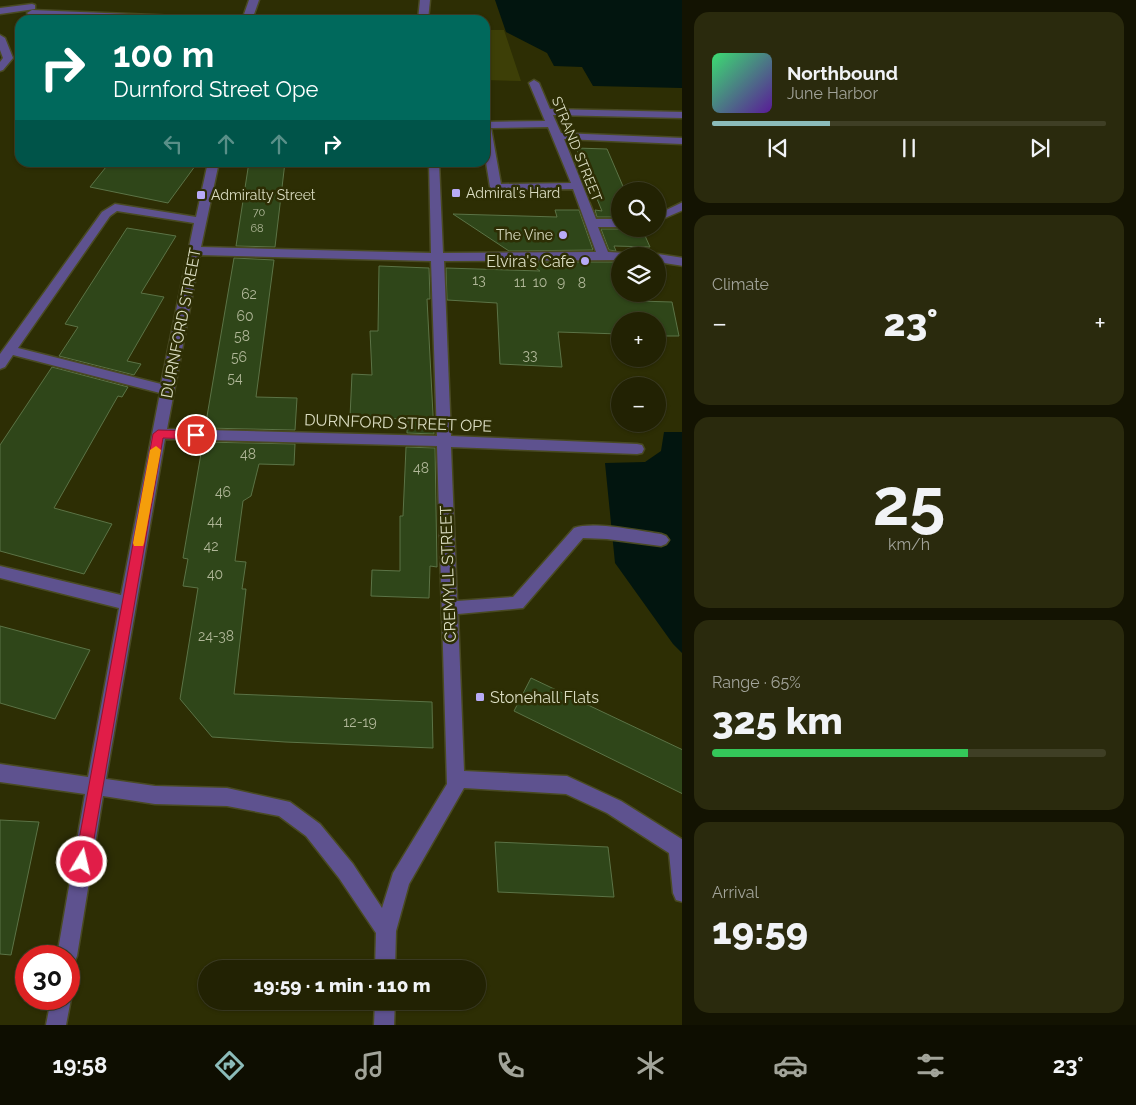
<!DOCTYPE html>
<meta charset="utf-8">
<style>
:root{--surface:#222203;--page:#2a2a0d;--text:#f1f3f6;--muted:#a2a49a;--line:#3f3f25;--accent:#8bbbb9}
body{margin:0;font-family:Raleway,sans-serif;background:var(--page);color:var(--text);height:100vh;display:flex;flex-direction:column;font-size:19px;white-space:nowrap}
*{box-sizing:border-box;margin:0}
p{font-size:16px;color:var(--muted)}
.icon{flex:none;width:28px;height:28px;fill:none;stroke:currentColor;stroke-width:2;stroke-linecap:round;stroke-linejoin:round}
.map{position:relative;flex:1;overflow:hidden}
.drawer{display:flex;flex-direction:column;gap:12px;padding:12px;background:#131302;width:454px}
.drawer>*{flex:none}
.guide{position:absolute;left:15px;top:15px;width:475px;height:152px;border-radius:15px;box-shadow:0 1px 4px #0004,0 0 0 1px var(--line);background:#00695c;color:#fff;overflow:hidden}
.controls{position:absolute;left:611px;top:182px;display:grid;gap:10px}
.controls a{display:grid;place-items:center;width:55px;height:55px;border-radius:50%;background:var(--surface);box-shadow:0 1px 4px #0004,0 0 0 1px var(--line);font-size:25px}
.speed{position:absolute;left:15px;top:945px;display:flex;gap:10px;font-size:25px;font-weight:700;text-align:center}
.speed>*{display:grid;place-content:center;width:65px;height:65px;border-radius:50%;background:var(--surface);box-shadow:0 1px 4px #0004,0 0 0 1px var(--line);line-height:1}
.speed .limit{border:8px solid #d22;background:#fff;color:#111}
.pin{position:absolute;display:grid;place-items:center;width:42px;height:42px;color:#fff;margin:-21px;border:2px solid #fff;border-radius:50%;box-shadow:0 1px 5px #0007}
.me{position:absolute;width:55px;margin:-28px;rotate:9deg;stroke-linejoin:round;filter:drop-shadow(0 0 4px #0008)}
.turn{display:flex;align-items:center;gap:18px;height:105px;padding:0 15px;font-size:22px}
.turn .icon{width:65px;height:65px;stroke-width:2.5}
.turn b{display:block;font-size:35px;line-height:42px}
.lanes{display:flex;align-items:center;height:48px;padding:0 15px;background:#0003;justify-content:center;gap:25px;direction:ltr}
.lanes .off{opacity:.35}
.big{font-size:38px;font-weight:800;line-height:1.1}
.drawer .card{flex:1;display:flex;flex-direction:column;justify-content:center;gap:8px;min-width:0;padding:0 18px;border-radius:15px;background:var(--page)}
.drawer .dial{align-items:center;gap:0}
.dial b{font-size:65px;line-height:1}
.song{display:flex;align-items:center;gap:15px}
.cover{width:60px;height:60px;border-radius:8px;background:linear-gradient(135deg,hsl(140 70% 55%),hsl(270 70% 35%))}
.played{height:5px;border-radius:2px;background:linear-gradient(90deg,var(--accent) 30%,var(--line) 30%)}
.keys{display:flex;justify-content:space-around;direction:ltr}
.heat{display:flex;justify-content:space-between;align-items:center;font-size:28px;direction:ltr}
.charge{height:8px;border-radius:4px;background:linear-gradient(90deg,#34c759 65%,var(--line) 0)}
.trip{position:absolute;left:198px;top:960px;width:288px;height:50px;border-radius:25px;background:var(--surface);box-shadow:0 1px 4px #0004,0 0 0 1px var(--line);font-weight:800;line-height:50px;text-align:center}
.dock{display:flex;height:80px;justify-content:space-around;align-items:center;background:#0e0e01;color:var(--muted)}
.dock .icon{width:35px;height:35px}
.dock .on{color:var(--accent)}
.dock b{font-size:22px;color:var(--text)}
main{display:flex;flex:1;min-height:0}
.map>svg:first-child{display:block}
</style>
<main>
<div class="map">
<svg width="683" height="1025" viewBox="0 0 683 1025">
<rect width="100%" height="100%" fill="#2d2e04"/>
<path fill="#3d3f07" d="M485,30H504L521,81L485,80Z"/>
<g fill="#02150f">
<path d="M495,0H682V88L593,86L582,67L554,66L547,53L506,32Z"/>
<path d="M664,432H682V653L673,644L615,563L605,463L645,462L661,451Z"/>
</g>
<g fill="#2f4619" stroke="#5b7346">
<path d="M576,148L607,149L625,191H620V217H597L595,210L602,211Z"/>
<path d="M110,162H198L168,203L90,187Z"/>
<path d="M249,162H285L275,247L236,246Z"/>
<path d="M555,210H579L593,250L509,251L453,214L557,217Z"/>
<path d="M127,228L176,236L141,293L164,297L127,361L141,364L134,375L59,356L78,327L65,324Z"/>
<path d="M601,229H642L650,247L614,246L616,251L609,250Z"/>
<path d="M234,258L274,260L256,397L297,398L295,430L205,428Z"/>
<path d="M526,262H620V294H637L638,301L672,302L679,336H658V321H620V334L558,332L562,367L500,364L497,303L447,300L446,268L540,271Z"/>
<path d="M379,266L429,268L430,299H427L434,434L407,433V419L350,417L352,374L372,375L370,331H378Z"/>
<path d="M52,367L128,387L122,397L118,396L54,508L112,524L84,574L0,551V445Z"/>
<path d="M203,442L295,444L294,465L259,464L251,496L243,501L235,561L246,562L242,589H246L234,694L432,702L433,748L285,742L212,737L180,699L198,588L183,586L188,559L183,558Z"/>
<path d="M406,447L435,448L437,567L430,566L429,598L371,596L372,570L400,571V516H403Z"/>
<path d="M0,626L90,650L55,719L0,703Z"/>
<path d="M531,678L683,750V794L514,711Z"/>
<path d="M0,820L39,822L11,955L0,954Z"/>
<path d="M495,842L608,847L614,897L498,892Z"/>
</g>
<g fill="none" stroke-linecap="round" stroke-linejoin="round">
<g stroke="#494a22" stroke-width="3">
<g id="minor">
<path d="M249,0H259L252,20H242Z"/>
<path d="M420,0H430L428,20H418Z"/>
<path d="M32,4L35,5V9L0,14V8Z"/>
<path d="M32,10L202,17L207,20H134L29,15L27,13Z"/>
<path d="M0,35L5,38L13,58L3,70L0,71V62L3,58L0,50Z"/>
<path d="M534,80L539,83L550,109L683,112V118L553,115L561,133L683,138V144L564,139L596,219H620V227H598L608,252L626,253L628,256H620V260L444,261L451,436L637,444L642,445L644,449L642,453L637,454L451,447L457,601L513,597L574,528C594,521 639,531 661,534L666,536L669,540L666,544L661,546L607,539L583,538L523,608L458,614L464,771L567,776L621,801L683,840V902L676,900L673,893L669,853L607,813L566,794L464,788L409,884L396,931L395,969H375L376,933L339,878L306,836L279,816L227,806L155,804L103,796L77,956L74,963L69,965V956H57L85,794L0,782V764L88,777L119,608L0,578V566L121,595L160,393L13,355L5,367L0,369V354L102,212L115,204L196,217L208,162H219L201,247L431,253L429,162H439L443,253L596,252L573,189L496,190L490,187L485,156V122L545,121L529,83ZM548,127L571,183L501,184L491,128ZM117,211L194,223L161,384L18,348L110,216ZM200,255L431,261L437,436L167,429ZM165,439L437,446L447,784L393,873L382,908L353,864L320,824L290,802L227,788L155,786L106,779Z"/>
<path d="M683,202V210L658,221V214Z"/>
<path d="M658,254L683,258V266L658,262V256H653Z"/>
<path d="M69,993L71,999L66,1025H46L51,999H69Z"/>
<path d="M375,1001H395L394,1025H374Z"/>
</g>
</g>
<use href="#minor" fill="#5e528f" fill-rule="evenodd"/>
</g>
<path fill="#e11d48" stroke="#92132f" d="M158,430L196,431L202,435L196,439L163,438L90,862L88,867L82,869L77,867L75,862L153,434Z"/>
<path fill="#f59e0b" d="M156,446L161,450L144,543L143,546H134L133,543L150,450Z"/>
<g fill="#b8abf7" stroke="#2d2e04" stroke-width="2">
<rect x="451" y="188" width="10" height="10" rx="2.5"/>
<rect x="196" y="190" width="10" height="10" rx="2.5"/>
<circle cx="563" cy="235" r="5"/>
<circle cx="585" cy="261" r="5"/>
<rect x="475" y="692" width="10" height="10" rx="2.5"/>
</g>
<g text-anchor="middle" dominant-baseline="central" stroke-width="5" stroke-linejoin="round" paint-order="stroke">
<g font-size="11" fill="#b0b798">
<text x="259" y="212">70</text>
<text x="257" y="228">68</text>
</g>
<g font-size="14" fill="#dbddc2" stroke="#2d2e04">
<text transform="translate(577 149) rotate(68)">STRAND STREET</text>
</g>
<g font-size="14" fill="#dbddc2" stroke="#2d2e04" text-anchor="start">
<text x="466" y="193">Admiral's Hard</text>
<text x="211" y="195">Admiralty Street</text>
<text x="553" y="235" text-anchor="end">The Vine</text>
</g>
<g font-size="14" fill="#b0b798">
<text x="479" y="280">13</text>
<text x="520" y="282">11</text>
<text x="540" y="282">10</text>
<text x="561" y="282">9</text>
<text x="582" y="283">8</text>
<text x="249" y="294">62</text>
<text x="245" y="316">60</text>
<text x="242" y="336">58</text>
<text x="530" y="355">33</text>
<text x="239" y="357">56</text>
<text x="235" y="378">54</text>
<text x="248" y="454">48</text>
<text x="421" y="468">48</text>
<text x="223" y="492">46</text>
<text x="215" y="521">44</text>
<text x="211" y="546">42</text>
<text x="215" y="574">40</text>
<text x="216" y="636">24-38</text>
<text x="360" y="722">12-19</text>
</g>
<g font-size="16" fill="#dbddc2" stroke="#2d2e04" text-anchor="end">
<text x="575" y="261">Elvira's Cafe</text>
<text x="490" y="697" text-anchor="start">Stonehall Flats</text>
</g>
<g font-size="16" fill="#dbddc2" stroke="#2d2e04">
<text transform="translate(181 323) rotate(-79)">DURNFORD STREET</text>
<text transform="translate(398 423) rotate(2)">DURNFORD STREET OPE</text>
<text transform="translate(448 574) rotate(-92)">CREMYLL STREET</text>
</g>
</g>
</svg>
<div class="controls">
<a><svg class="icon" aria-label="search" viewBox="0 0 24 24"><circle cx="10" cy="10" r="6"/><path d="M15 15l6 6"/></svg></a>
<a><svg class="icon" aria-label="layers" viewBox="0 0 24 24"><path d="M12 4l9 5-9 5-9-5zM3 14l9 5 9-5"/></svg></a>
<a>+</a>
<a>−</a>
</div>
<div class="speed"><div class="limit">30</div></div>
<div class="pin" style="left:196px;top:435px;background:#d93025"><svg class="icon" aria-label="arrive" viewBox="0 0 24 24"><path d="M6 21V4h12l-3 4 3 4H6"/></svg></div>
<svg class="me" style="left:82px;top:862px" viewBox="-20 -20 40 40"><circle r="17" fill="#e11d48" stroke="#fff" stroke-width="3"/><path d="M0-11L8 9 0 5-8 9z" fill="#fff"/></svg>
<div class="trip">19:59 · 1 min · 110 m</div>
<div class="guide">
<div class="turn"><svg class="icon" aria-label="right" viewBox="0 0 24 24"><path d="M7 20v-9h11M14 6l5 5-5 5"/></svg><div><b>100 m</b>Durnford Street Ope</div></div>
<div class="lanes"><svg class="icon off" aria-label="left" viewBox="0 0 24 24"><path d="M17 20v-9H6M10 6l-5 5 5 5"/></svg><svg class="icon off" aria-label="ahead" viewBox="0 0 24 24"><path d="M12 20V5M6 11l6-6 6 6"/></svg><svg class="icon off" aria-label="ahead" viewBox="0 0 24 24"><path d="M12 20V5M6 11l6-6 6 6"/></svg><svg class="icon" aria-label="right" viewBox="0 0 24 24"><path d="M7 20v-9h11M14 6l5 5-5 5"/></svg></div>
</div>
</div>
<section class="drawer">
<div class="card">
<div class="song"><i class="cover"></i><div><b>Northbound</b><p>June Harbor</p></div></div>
<div class="played"></div>
<div class="keys"><svg class="icon" aria-label="previous" viewBox="0 0 24 24"><path d="M18 5L8 12l10 7zM5 5v14"/></svg><svg class="icon" aria-label="pause" viewBox="0 0 24 24"><path d="M8 5v14M16 5v14"/></svg><svg class="icon" aria-label="next" viewBox="0 0 24 24"><path d="M6 5l10 7-10 7zM19 5v14"/></svg></div>
</div>
<div class="card"><p>Climate</p>
<div class="heat"><a>−</a><b class="big">23°</b><a>+</a></div>
</div>
<div class="card dial"><b>25</b><p>km/h</p></div>
<div class="card"><p>Range · 65%</p><b class="big">325 km</b><div class="charge"></div></div>
<div class="card"><p>Arrival</p><b class="big">19:59</b></div>
</section>
</main>
<nav class="dock">
<b>19:58</b>
<svg class="icon on" aria-label="directions" viewBox="0 0 24 24"><path d="M12 3l9 9-9 9-9-9zM9 14v-3h6M13 9l2 2-2 2"/></svg>
<svg class="icon" aria-label="music" viewBox="0 0 24 24"><path d="M9 18V5l10-2v13"/><circle cx="6" cy="18" r="3"/><circle cx="16" cy="16" r="3"/></svg>
<svg class="icon" aria-label="phone" viewBox="0 0 24 24"><path d="M5 4h4l2 5-3 2q2 4 5 5l2-3 5 2v4C11 20 4 13 5 4z"/></svg>
<svg class="icon" aria-label="climate" viewBox="0 0 24 24"><path d="M12 3v18M4 7l16 10M4 17L20 7"/></svg>
<svg class="icon" aria-label="car" viewBox="0 0 24 24"><path d="M5 17H2v-5l4-1 3-4h7l3 4 3 1v5h-3M9 17h6M6 11h13"/><circle cx="7" cy="17" r="2"/><circle cx="17" cy="17" r="2"/></svg>
<svg class="icon" aria-label="filters" viewBox="0 0 24 24"><path d="M4 7h16M4 17h16"/><circle cx="9" cy="7" r="2"/><circle cx="15" cy="17" r="2"/></svg>
<b>23°</b>
</nav>
